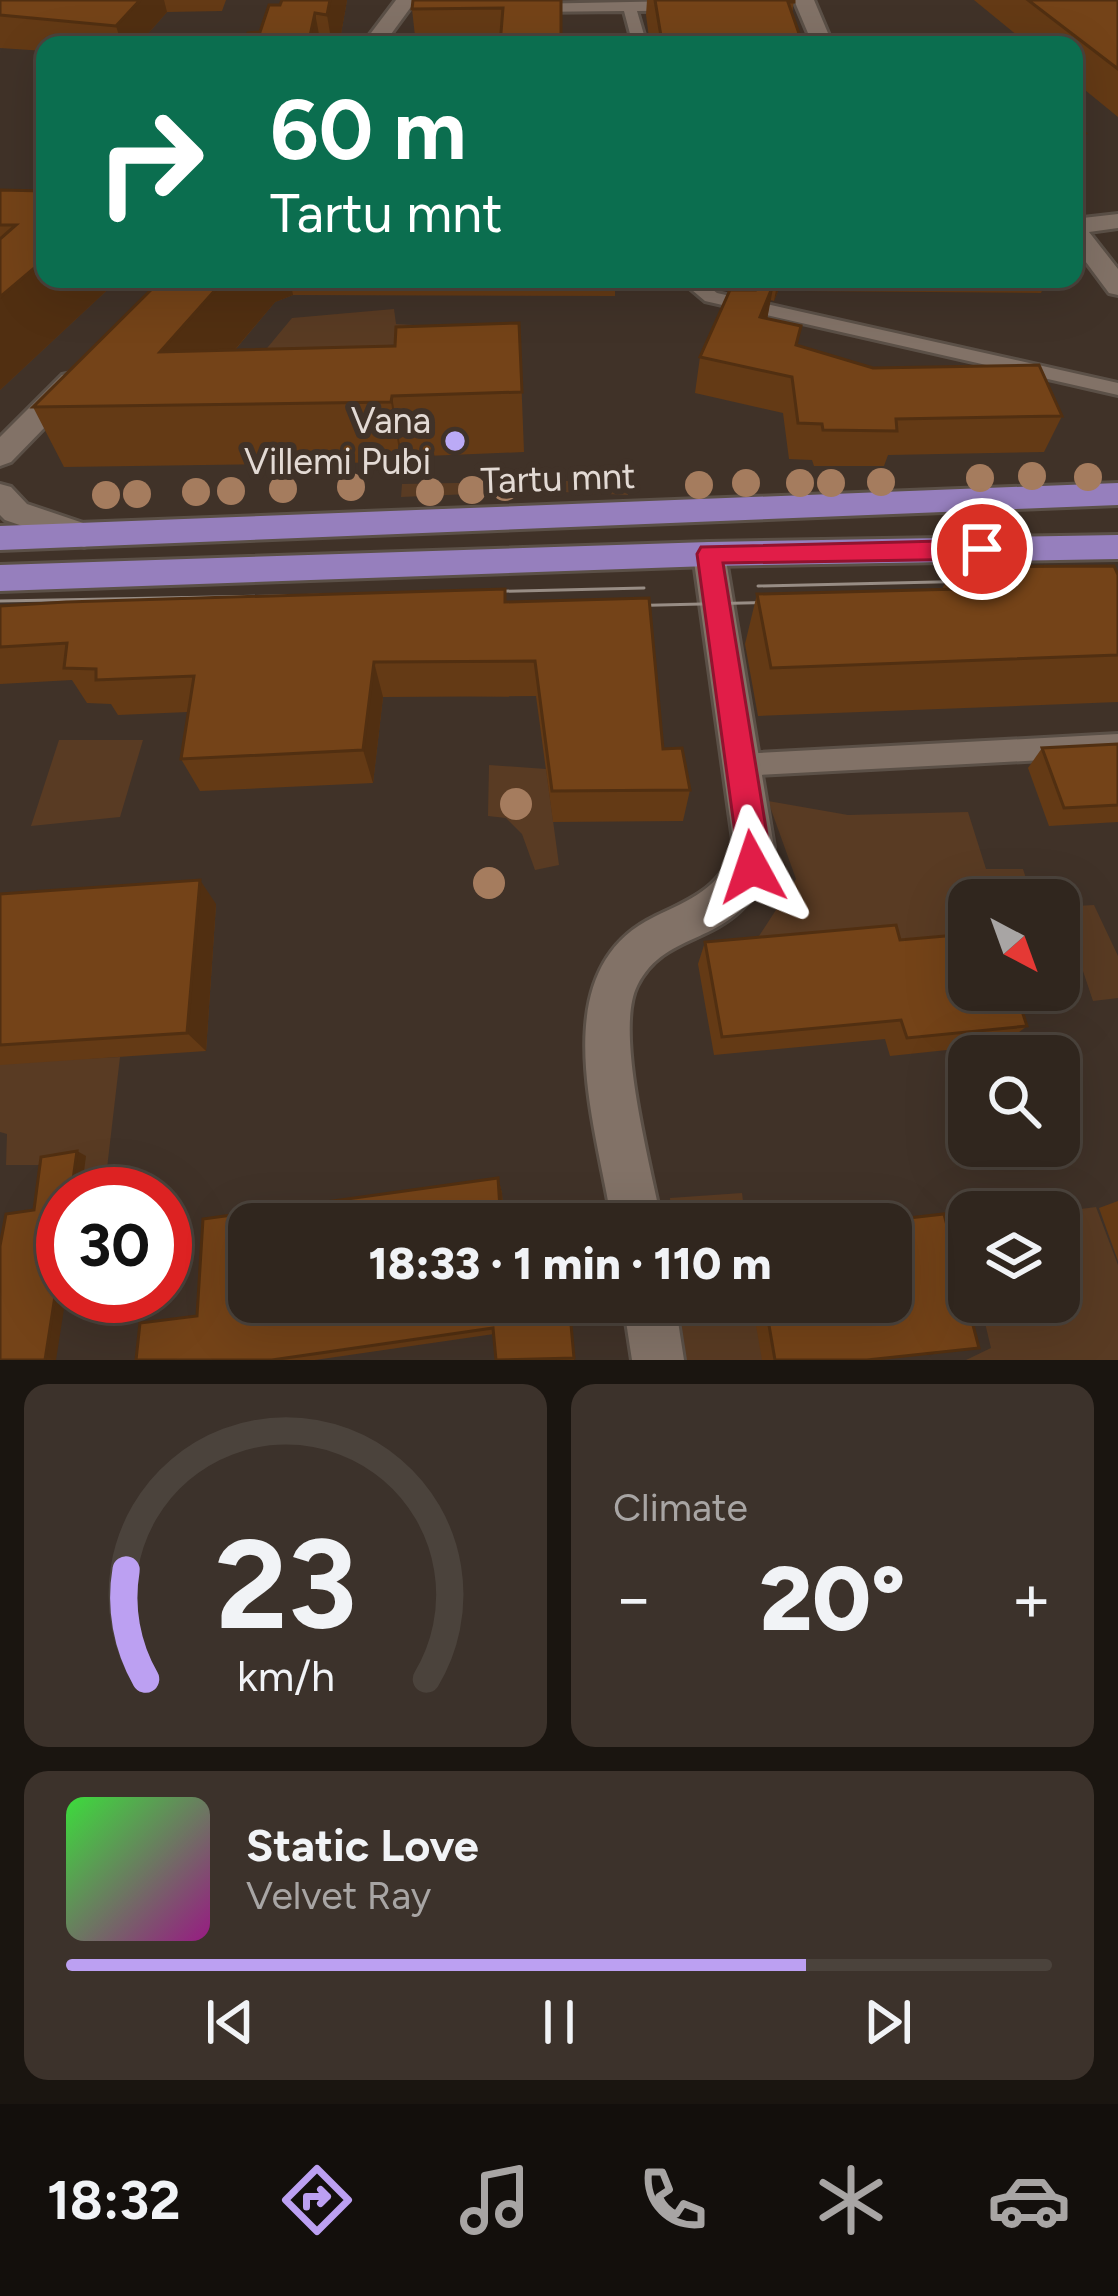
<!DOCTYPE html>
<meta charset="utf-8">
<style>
:root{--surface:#30261e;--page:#3c322b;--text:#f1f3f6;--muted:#a8a5a4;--line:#4b433c;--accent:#bca0f2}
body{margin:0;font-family:Figtree,sans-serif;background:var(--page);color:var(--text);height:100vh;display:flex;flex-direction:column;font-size:45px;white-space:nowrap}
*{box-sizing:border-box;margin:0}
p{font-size:39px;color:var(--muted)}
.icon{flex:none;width:66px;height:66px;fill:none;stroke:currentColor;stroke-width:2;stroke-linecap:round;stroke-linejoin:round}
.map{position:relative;height:1360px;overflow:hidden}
.details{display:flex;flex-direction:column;gap:24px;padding:24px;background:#1a1510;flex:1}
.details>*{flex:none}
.hud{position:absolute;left:36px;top:36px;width:1047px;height:252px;border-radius:24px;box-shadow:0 12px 48px #0002,0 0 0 3px var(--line);background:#0b6e4f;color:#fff;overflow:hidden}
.needle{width:78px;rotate:139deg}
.fabs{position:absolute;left:948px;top:879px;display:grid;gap:24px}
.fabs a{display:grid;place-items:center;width:132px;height:132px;border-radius:24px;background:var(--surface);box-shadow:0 12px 48px #0002,0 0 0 3px var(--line);font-size:60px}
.speed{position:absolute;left:36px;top:1167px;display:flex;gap:24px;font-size:60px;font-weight:700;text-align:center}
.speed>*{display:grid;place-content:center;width:156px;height:156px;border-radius:50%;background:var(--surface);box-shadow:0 12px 48px #0002,0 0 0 3px var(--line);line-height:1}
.speed .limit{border:18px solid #d22;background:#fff;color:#111}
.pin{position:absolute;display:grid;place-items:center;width:102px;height:102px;color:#fff;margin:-51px;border:6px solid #fff;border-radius:50%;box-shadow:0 3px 12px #0007}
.me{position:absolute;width:132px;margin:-66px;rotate:355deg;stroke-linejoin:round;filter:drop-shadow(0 0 9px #0008)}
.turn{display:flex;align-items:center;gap:42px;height:252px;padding:0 36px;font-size:54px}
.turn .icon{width:156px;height:156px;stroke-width:2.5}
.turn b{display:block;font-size:84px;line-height:102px}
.big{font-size:90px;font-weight:800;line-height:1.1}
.details .widget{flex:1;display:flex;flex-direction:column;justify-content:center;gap:18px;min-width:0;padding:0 42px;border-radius:24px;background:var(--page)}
.details .dial{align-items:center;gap:0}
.dial svg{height:312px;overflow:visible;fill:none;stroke:var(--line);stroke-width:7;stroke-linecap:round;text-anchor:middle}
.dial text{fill:var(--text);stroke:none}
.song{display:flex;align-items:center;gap:36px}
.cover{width:144px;height:144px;border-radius:18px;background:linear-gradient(135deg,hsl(120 70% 55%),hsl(310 70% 35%))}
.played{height:12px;border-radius:6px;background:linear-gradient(90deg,var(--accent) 75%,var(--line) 75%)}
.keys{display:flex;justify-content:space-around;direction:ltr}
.heat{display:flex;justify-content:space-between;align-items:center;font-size:66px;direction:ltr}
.details .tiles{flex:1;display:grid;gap:24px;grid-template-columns:1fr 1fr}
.widget:last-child{grid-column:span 2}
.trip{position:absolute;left:228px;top:1203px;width:684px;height:120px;border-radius:24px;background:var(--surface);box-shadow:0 12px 48px #0002,0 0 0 3px var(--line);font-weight:800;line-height:120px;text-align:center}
.menu{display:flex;height:192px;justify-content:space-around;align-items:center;background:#130f0c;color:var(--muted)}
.menu .icon{width:84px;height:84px}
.menu .current{color:var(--accent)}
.menu b{font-size:54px;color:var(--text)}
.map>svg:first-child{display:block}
</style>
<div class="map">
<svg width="1118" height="1360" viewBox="0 0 1118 1360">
<rect width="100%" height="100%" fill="#403228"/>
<g fill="#593b23">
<path d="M394,309L396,324L449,327V341L263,353L292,318Z"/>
<path d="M625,480L628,495L542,491L401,497L402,484Z"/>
<path d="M59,740H143L120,817L31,826Z"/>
<path d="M489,765L546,769L559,865L535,870L522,834L506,818L488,816Z"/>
<path d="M768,801L848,815L968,812L986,869H1023L1033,900H969V954L698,964L759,936L796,879Z"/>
<path d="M1094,905L1118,956V998L1093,1001L1079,959L1059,952V907Z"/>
<path d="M120,1057L104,1194H63L31,1216L44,1165H6L7,1134L0,1132V1063Z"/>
<path d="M742,1193L746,1224H672L670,1198Z"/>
<path d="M1096,1207L1118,1265V1360H966L991,1348L980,1302H1059L1057,1212Z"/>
<path d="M678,1302H755L763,1360H683Z"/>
</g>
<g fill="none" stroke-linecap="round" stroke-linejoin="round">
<g stroke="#5b5047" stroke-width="6">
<g id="lane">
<path d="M729,0H741L743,6L736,10L637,11L647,45H633L624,11L529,12L522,8L529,4Z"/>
<path d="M679,279H699L717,293L1118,383V395L705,301Z"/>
<path d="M1118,734V756L740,776L731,773L727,765L731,757L740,754Z"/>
</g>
</g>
<g stroke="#5b5047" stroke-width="6">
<g id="street">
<path d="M396,0H416L383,45H362Z"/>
<path d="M794,0H814L833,45H813Z"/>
<path d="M1118,214V228L1089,232L1118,269V295L1109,293L1074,246V219Z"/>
<path d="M72,373L86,382L82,389L11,462L0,466V437L62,375Z"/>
<path d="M0,484L11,487L27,504L95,527L100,535L95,543L84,547L5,520L0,515Z"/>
<path d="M709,542L721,545L725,554L774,847C746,955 670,920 637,986C614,1032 652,1171 662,1224H612C598,1129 541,972 654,917C689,900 722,888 734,847L693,554L697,545Z"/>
<path d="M623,1302H675L684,1360H632Z"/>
</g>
</g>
<g stroke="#5b5047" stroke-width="6">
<g id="primary">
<path d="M1118,483V505L0,550V526Z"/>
<path d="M1118,535V559L709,566L0,591V565L709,542Z"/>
</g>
</g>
<use href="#lane" fill="#827267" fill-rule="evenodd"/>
<use href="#street" fill="#827267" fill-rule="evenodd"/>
<use href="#primary" fill="#967fbd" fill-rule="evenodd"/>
<g stroke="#988d85" stroke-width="3">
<path d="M758,586L980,581"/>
<path d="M470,592L644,588"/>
<path d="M0,601L332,595"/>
<path d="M618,606L786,602"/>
</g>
</g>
<g fill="#a57c5e">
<circle cx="1032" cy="476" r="14"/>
<circle cx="1088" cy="477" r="14"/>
<circle cx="980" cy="478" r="14"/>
<circle cx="881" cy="482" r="14"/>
<circle cx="746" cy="483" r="14"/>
<circle cx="800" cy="483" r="14"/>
<circle cx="831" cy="483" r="14"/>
<circle cx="699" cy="485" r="14"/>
<circle cx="351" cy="487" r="14"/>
<circle cx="505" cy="487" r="14"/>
<circle cx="283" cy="489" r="14"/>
<circle cx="472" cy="490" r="14"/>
<circle cx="231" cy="491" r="14"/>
<circle cx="196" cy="492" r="14"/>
<circle cx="430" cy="492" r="14"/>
<circle cx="137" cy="494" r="14"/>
<circle cx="106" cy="495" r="14"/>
<circle cx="516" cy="804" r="16"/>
<circle cx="489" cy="883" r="16"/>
</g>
<g fill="#643a15">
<path d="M0,0H226L222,11L167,12L138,45H45V51L0,48Z"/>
<path d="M347,0L339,45H244L260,32Z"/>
<path d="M561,0V45H416L412,9Z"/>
<path d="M647,0H794L792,14L802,45H650L646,15Z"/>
<path d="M974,0H1118V117L1074,81V45H1029Z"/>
<path d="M0,190L119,279L0,390Z"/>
<path d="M162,279H615V296L293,295L275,302L235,350L395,346L519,323L524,452L402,457L401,462L64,467L33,407Z"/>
<path d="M742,279H783L774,301L770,300L767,319L797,345L873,368L1062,416L1044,452L888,455L884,466H814L812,460L789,459L783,413L695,393L700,357L743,290Z"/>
<path d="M804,279H1047L1041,293L804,291Z"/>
<path d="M953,567L1118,575V702L758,716L745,644L757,594L942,589Z"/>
<path d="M506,602L663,749L690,790L683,821L553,822L536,696L383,697L373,783L200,791L181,759L188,712L118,715L111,704L87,703L72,680L0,684V606Z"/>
<path d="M1118,744V822L1049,826L1028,768L1042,748Z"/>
<path d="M0,894L216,904L206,1051L0,1065Z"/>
<path d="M900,940L1027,1026L1004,1044L890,1056L885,1039L714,1055L698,964L705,942Z"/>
<path d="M498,1178L502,1193L504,1224H249V1302H569L574,1360H496L494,1334L315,1360H136L140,1323L197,1316L203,1219Z"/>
<path d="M1118,1201V1261L1099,1208Z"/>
<path d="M752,1302H891L874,1360H762Z"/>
</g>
<g fill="#512f11">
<path d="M140,0H164L167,12L138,45H122L116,26Z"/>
<path d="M330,0H347L339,45H332L327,15Z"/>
<path d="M315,13L321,45H308Z"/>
<path d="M1085,133L1074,159V135Z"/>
<path d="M45,259V279H119L0,390V297Z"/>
<path d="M225,279H290L293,295L275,302L189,404L160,352Z"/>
<path d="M778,279H783L774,301Z"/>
<path d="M774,283L767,320L760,317Z"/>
<path d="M392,396L402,457L401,462L391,402Z"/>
<path d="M374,662L383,697L373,783L363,750Z"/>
<path d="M200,880L216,904L206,1051L187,1033Z"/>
<path d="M77,1151L86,1156L81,1194H71Z"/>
<path d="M498,1178L502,1193L504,1224H501Z"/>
<path d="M63,1245V1296H66L56,1360H45Z"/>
</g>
<g fill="#744318" stroke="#512f11" stroke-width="3">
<path d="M0,0H140L116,26L0,15Z"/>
<path d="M282,0H330L327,15L315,13L308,45H244L248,33L260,32L269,5H280Z"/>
<path d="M413,0H561V45H500L503,8L412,9Z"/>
<path d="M655,0H794V2H788L802,42H796L797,45H737L734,36H661Z"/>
<path d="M1028,0H1118V69Z"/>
<path d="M975,35L986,45H904Z"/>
<path d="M1074,123L1085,133L1074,135Z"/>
<path d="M0,190L45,191V259L0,297V239L16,225H0Z"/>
<path d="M162,279H225L160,352L395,346L396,327L519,323L522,392L392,396L391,402L33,407Z"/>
<path d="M753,279L774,283L760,317L801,326L796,345L873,368L1039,365L1062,416L896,419L897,431L823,430L822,424L798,423L792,377L700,357L730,290H755Z"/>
<path d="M1114,566L1118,575V655L771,668L757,594L959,589L953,567Z"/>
<path d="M505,589V602L649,598L663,749L682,748L690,790L552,791L535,661L374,662L363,750L181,759L194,676L96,680V669L64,668L67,643L0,647V606L66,602Z"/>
<path d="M1118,744V805L1064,808L1042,748Z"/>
<path d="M200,880L187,1033L0,1045V894Z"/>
<path d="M896,925L900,940L969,934V990H1015L1027,1026L907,1038L901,1020L722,1037L705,942Z"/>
<path d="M77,1151L71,1194H63V1245L45,1360H0V1246L6,1214L34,1210L41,1157Z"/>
<path d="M498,1178L501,1224H249V1302H569L574,1358L496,1360L493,1328L272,1360H136L140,1323L197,1316L203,1219Z"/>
<path d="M944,1214L979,1348L867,1360H775L765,1302H891V1224H856Z"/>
</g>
<path fill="#e11d48" stroke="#92132f" stroke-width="3" d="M982,540L994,549L982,559L723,563L769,847L763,877L752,881L741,877L697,554L701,547Z"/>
<circle fill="#bbaaf6" stroke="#403228" stroke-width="4.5" cx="455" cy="441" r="12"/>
<g text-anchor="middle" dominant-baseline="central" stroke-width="12" stroke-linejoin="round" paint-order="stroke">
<g font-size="36" fill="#e3dad4" stroke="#403228" text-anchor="end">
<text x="431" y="420">Vana<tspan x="431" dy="41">Villemi Pubi</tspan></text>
</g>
<g font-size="36" fill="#e3dad4" stroke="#403228">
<text transform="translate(558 478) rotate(-2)">Tartu mnt</text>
</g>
</g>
</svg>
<div class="fabs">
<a><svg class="needle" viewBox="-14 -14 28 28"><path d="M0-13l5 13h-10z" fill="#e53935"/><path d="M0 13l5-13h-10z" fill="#a8a5a4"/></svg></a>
<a><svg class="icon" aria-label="search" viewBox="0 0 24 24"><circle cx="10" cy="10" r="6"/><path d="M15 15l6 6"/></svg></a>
<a><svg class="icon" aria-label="layers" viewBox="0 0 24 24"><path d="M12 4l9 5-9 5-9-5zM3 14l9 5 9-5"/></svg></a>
</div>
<div class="speed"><div class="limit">30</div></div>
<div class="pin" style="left:982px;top:549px;background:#d93025"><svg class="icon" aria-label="arrive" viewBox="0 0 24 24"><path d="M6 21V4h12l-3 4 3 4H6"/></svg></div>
<svg class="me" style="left:752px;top:867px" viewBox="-20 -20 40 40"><path d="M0-17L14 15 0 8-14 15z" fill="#e11d48" stroke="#fff" stroke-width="4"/></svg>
<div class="trip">18:33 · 1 min · 110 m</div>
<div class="hud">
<div class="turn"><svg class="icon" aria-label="right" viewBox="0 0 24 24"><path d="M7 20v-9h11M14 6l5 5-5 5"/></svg><div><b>60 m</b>Tartu mnt</div></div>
</div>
</div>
<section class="details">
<div class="tiles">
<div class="widget dial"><svg viewBox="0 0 100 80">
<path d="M14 69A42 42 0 1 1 86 69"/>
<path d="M14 69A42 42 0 0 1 9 41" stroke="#bca0f2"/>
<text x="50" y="56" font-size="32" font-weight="700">23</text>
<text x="50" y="72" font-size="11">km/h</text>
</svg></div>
<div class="widget"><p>Climate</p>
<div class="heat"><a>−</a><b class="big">20°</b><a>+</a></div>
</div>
<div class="widget">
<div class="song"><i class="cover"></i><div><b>Static Love</b><p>Velvet Ray</p></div></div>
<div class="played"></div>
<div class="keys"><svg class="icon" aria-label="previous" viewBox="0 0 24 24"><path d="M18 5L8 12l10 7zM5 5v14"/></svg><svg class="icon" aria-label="pause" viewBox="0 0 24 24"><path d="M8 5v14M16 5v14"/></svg><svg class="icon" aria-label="next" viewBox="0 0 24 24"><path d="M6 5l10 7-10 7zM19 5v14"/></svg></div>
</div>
</div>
</section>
<nav class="menu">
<b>18:32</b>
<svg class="icon current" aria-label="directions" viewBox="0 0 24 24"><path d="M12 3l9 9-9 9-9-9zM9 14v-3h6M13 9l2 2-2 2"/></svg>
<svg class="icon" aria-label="music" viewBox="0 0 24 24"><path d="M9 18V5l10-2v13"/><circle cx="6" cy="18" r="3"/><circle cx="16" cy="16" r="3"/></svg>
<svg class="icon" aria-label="phone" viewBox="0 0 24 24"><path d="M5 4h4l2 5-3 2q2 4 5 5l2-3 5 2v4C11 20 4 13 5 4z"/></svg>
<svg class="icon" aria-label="climate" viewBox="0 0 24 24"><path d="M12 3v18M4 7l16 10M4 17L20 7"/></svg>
<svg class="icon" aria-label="car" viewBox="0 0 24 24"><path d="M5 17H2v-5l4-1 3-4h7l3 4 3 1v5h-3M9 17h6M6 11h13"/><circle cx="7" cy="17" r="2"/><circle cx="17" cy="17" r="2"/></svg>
</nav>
